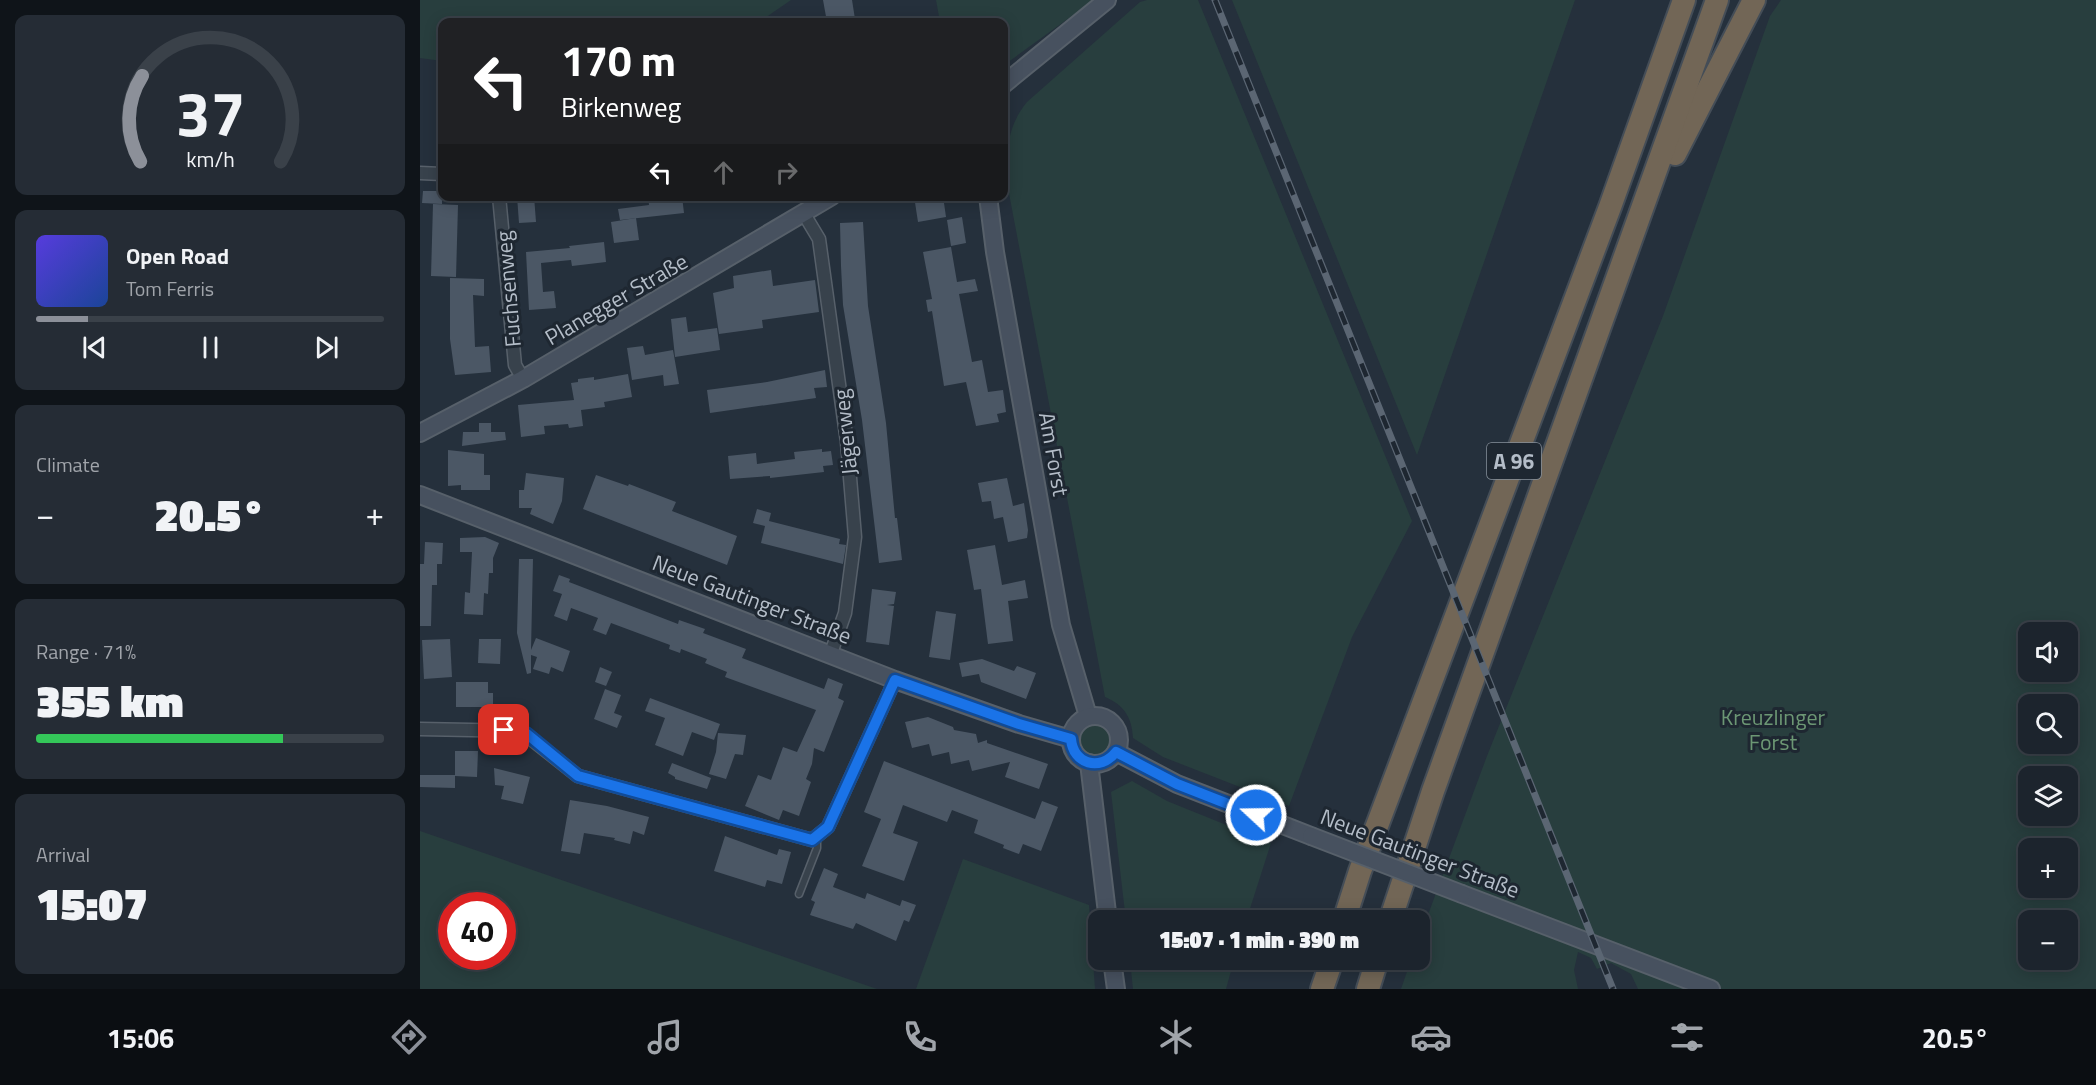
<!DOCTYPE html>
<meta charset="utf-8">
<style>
:root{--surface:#1c242d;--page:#252c35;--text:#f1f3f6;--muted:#a0a4aa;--line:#3a4149;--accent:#8c9099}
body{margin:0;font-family:"Titillium Web",sans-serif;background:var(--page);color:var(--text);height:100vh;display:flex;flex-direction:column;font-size:22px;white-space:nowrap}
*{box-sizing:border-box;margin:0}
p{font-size:20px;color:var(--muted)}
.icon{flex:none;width:33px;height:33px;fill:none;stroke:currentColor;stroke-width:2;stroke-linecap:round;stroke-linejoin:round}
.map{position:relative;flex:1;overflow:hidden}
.panel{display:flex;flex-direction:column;gap:15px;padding:15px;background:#0f1419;width:420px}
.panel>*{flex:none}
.top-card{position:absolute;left:18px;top:18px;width:570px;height:183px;border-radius:12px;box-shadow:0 3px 15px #0003,0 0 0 2px var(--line);background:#202124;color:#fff;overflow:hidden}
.tools{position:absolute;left:1598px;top:622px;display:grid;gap:12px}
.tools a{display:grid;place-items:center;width:60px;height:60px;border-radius:12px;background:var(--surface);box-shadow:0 3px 15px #0003,0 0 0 2px var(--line);font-size:30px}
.speed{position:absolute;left:18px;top:892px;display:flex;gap:12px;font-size:30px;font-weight:700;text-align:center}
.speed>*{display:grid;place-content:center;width:78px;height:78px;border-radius:50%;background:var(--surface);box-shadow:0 3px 15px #0003,0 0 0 2px var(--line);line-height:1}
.speed .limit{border:9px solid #d22;background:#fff;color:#111}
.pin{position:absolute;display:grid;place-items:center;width:51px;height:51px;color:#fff;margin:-26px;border-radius:12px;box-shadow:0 3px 9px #0006}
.me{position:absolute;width:66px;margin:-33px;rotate:291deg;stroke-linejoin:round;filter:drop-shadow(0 0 4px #0008)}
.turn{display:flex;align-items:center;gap:21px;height:126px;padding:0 24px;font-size:27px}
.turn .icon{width:78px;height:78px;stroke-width:2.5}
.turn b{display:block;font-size:42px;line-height:51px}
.lanes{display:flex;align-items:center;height:57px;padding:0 24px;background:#0003;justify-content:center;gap:30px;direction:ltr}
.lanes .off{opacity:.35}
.big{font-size:45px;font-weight:800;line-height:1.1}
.panel .tile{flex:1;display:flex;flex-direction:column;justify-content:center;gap:9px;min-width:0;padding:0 21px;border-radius:12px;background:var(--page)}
.panel .dial{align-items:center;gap:0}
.dial svg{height:156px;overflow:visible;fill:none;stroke:var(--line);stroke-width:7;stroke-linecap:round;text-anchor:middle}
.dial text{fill:var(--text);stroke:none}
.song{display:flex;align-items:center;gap:18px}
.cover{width:72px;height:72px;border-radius:9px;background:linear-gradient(135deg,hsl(250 70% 55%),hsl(220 70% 35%))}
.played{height:6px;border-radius:3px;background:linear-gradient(90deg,var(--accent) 15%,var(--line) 15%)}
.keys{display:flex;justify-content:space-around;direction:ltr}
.heat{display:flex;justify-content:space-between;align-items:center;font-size:33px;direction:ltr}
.charge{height:9px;border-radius:4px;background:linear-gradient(90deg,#34c759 71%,var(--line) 0)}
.trip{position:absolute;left:668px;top:910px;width:342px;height:60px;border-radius:12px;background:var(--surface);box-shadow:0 3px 15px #0003,0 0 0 2px var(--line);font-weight:800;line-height:60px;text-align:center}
.menu{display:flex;height:96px;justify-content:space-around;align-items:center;background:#0b0e12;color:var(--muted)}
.menu .icon{width:42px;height:42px}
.menu .on{color:var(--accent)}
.menu b{font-size:27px;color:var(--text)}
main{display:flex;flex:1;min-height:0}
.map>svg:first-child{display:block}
</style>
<main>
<section class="panel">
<div class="tile dial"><svg viewBox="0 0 100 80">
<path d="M14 69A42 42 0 1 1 86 69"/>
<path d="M14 69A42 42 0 0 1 15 25" stroke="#8c9099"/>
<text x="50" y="56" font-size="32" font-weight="700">37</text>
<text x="50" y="72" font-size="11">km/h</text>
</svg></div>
<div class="tile">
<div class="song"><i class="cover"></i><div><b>Open Road</b><p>Tom Ferris</p></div></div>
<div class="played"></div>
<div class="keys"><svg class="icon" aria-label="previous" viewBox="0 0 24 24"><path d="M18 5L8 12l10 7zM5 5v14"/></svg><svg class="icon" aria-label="pause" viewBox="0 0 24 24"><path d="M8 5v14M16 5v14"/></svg><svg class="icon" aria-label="next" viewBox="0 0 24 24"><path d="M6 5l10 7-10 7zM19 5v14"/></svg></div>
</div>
<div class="tile"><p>Climate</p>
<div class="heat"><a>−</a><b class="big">20.5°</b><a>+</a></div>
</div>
<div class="tile"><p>Range · 71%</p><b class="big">355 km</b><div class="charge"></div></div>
<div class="tile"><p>Arrival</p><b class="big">15:07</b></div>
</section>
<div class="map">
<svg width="1676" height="989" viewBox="0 0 1676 989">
<rect width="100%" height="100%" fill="#25303c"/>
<g fill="#283e3e" fill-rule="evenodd">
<path d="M0,0H371L339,22H22V61L0,58Z"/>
<path d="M516,0H674L584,65V22H520Z"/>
<path d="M727,0H778L992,521L932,637L869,806L743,757L713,738C712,717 704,705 685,697L587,183C587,150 586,128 607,102L720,2Z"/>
<path d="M812,0H1155L997,455Z"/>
<path d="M1361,0H1676V989H1218L1211,974L1191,963L1177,969L1171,958L1158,952L1154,970L1158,989H981L991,960H999V939L1067,756L1243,316L1350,16ZM1608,633H1647V672H1608ZM1608,705H1647V744H1608ZM1608,777H1647V816H1608ZM1608,849H1647V888H1608ZM1608,921H1647V960H1608Z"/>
<circle cx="675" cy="740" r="16"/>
<path d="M712,781L747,801L851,843L826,921H706L691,792Z"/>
<path d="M0,831L457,989H0ZM32,906H82V957H32Z"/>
<path d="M543,859L669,905L675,989H496Z"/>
<path d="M710,960H814L806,989H713Z"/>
</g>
<g fill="#4b5765">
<path d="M403,0H432L435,19L407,22Z"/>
<path d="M3,191H22V204L2,203Z"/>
<path d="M97,196H114L116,222L99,223Z"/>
<path d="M228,196H262L264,213L200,220L198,209L229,205Z"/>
<path d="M494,196H523L526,217L498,222Z"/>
<path d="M13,204L38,205L36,277L11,276Z"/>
<path d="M542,217L546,243L531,246L527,220Z"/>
<path d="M216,218L219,240L194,243L191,222Z"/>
<path d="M443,222L448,306L466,423L475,518H477L482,560L459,563L442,420L423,305L421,266L420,223Z"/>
<path d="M184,242L186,262L152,266L151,260L121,263L123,292L134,291L136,308L109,310L106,252L150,248L149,246Z"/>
<path d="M531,247L537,282L555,279L558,291L539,294L552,362L562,360L568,392L583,390L586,412L577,414L579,422L556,426L546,382L524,386L512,311L508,312L506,300L512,299L503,252Z"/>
<path d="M351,270L353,286L395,280L399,312L342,320L343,328L299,334L293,293L314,288L313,276Z"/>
<path d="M30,278L64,279V296L53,295L55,347L69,346L71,372L35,375L30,339Z"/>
<path d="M266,317L268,332L297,328L300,350L255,357L251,319Z"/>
<path d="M223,346L225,355L253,350L259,384L244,386L243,375L212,380L207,348Z"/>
<path d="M405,370L407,387L394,388L396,398L290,413L287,390L347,382Z"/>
<path d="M208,374L212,397L184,402L185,407L161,410L163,426L149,428L148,424L124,426L125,434L101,437L98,405L154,400L151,383L158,382V379L174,377V380Z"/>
<path d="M59,423H71V432H85L86,440L42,446L43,432H59Z"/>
<path d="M402,449V452L411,451L413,465L403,466L404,472L350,478V476L310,479L308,456L336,453L337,464L375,459L374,452Z"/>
<path d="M28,450L64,454V475H70V490H41V485L28,486Z"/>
<path d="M106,473L144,478L142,501L133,524L110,514L112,508H99V490H104Z"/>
<path d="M176,475L208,486L209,484L256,502L252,511L317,536L307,565L163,509Z"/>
<path d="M587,478L593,506L604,503L608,530L607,538L588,542L583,517L574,519L571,501L562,502L558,483Z"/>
<path d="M337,509L351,513L349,521L420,539L419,544L426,545L423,564L341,543L345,526L333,523Z"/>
<path d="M65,537L79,543L73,558V573H69L68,594L64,593L63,615L44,614L45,592L50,593L52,552H40V538Z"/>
<path d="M5,542L23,543L22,564H17V585H12L11,626H0V564H4Z"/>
<path d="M575,545L582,585L605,580L608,598L588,601L593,641L568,644L561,589L554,590L547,550Z"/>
<path d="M99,559H113L111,650L116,638L150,651L143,672L131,667L129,674L113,669L117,657L111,655V673L107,674L97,633Z"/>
<path d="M139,575L150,579L149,582L232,614L258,624L259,620L285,629L283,633L326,649L322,658L404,689L408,678L423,684L418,698L424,701L404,752L394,748L392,764L386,779L391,782L379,816L363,810L359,820L325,806L338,775L351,780L363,747L377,752L396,710L305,677L307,672L285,663L287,659L261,649L260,653L249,649L250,645L191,623L186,635L173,630L178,618L151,608L147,621L134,616L142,594L133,591Z"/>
<path d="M452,589L476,592L474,604L467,605L474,606L469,645L446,642Z"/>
<path d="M516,611L536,614L530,660L509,657Z"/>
<path d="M30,639L32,677L4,679L2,640Z"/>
<path d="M59,639H81L80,664L58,663Z"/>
<path d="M562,659L594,671L597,666L616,673L606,699L561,682L559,674L542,677L539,663Z"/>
<path d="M180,667L192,672L186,686L175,682Z"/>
<path d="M36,682H68V693H73V707H36Z"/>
<path d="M185,689L201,695L194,713L202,716L197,728L174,719Z"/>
<path d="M230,698L300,724L294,740L272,732L263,756L235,745L245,718L225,711Z"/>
<path d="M508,717L533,727L534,730L556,734L558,743L567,740V743L628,764L619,789L585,777L590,762L552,771L549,760L531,764L529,752L512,756L509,744L492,748L485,722Z"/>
<path d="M298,733L326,735L323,755L315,754L306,779L289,774L296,752Z"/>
<path d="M35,751H58L57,777L35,776V788L0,787V775H35Z"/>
<path d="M464,761L615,819L622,801L638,807L621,851L603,844L599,854L583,848L584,845L554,833L558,820L532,810L527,822L483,805L473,833L498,842L484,881L442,866L461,819L444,812Z"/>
<path d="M252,763L291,778L287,789L255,779V777L248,773Z"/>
<path d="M74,768L110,777L103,804L81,799L84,786L75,785Z"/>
<path d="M150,800L187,806L229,817L224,835L213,831L210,844L194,840L195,838L164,833L160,854L141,851Z"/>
<path d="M305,836L357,855L359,849L371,852L362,884L347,880L345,887L294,871Z"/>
<path d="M404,868L418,874L413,887L445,899L447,893L480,906L482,900L496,905L489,922L484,920L476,941L436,923L433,929L390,915L395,902L391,900Z"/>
</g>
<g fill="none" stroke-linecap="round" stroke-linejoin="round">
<g stroke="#57606a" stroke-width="9">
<path id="lane" d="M379,894L397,848V837"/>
</g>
<g stroke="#57606a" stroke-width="15">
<g id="street">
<path d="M0,173L22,174"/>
<path d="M79,196L95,365L103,379"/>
<path d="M384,214L399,239L427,442L435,537L425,613L411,653"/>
<path d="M0,729L101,731L158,776L392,840L408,827L475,680"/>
</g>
</g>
<g stroke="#57606a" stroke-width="20">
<g id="secondary">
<path d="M584,84L687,0"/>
<path d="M568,196L575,252L641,625L668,716"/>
<path d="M0,433L103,379L412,196"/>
<path d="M0,495L475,680L599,724L651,739"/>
<circle cx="675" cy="740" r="24"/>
<path d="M696,752L757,784L891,836"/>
<path d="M669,763L688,921"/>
<path d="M1042,894L1291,989"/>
<path d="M692,960L696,989"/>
</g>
</g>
<g stroke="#444d57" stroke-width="26">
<g id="highway">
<path d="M1255,154L1334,0"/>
<path d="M924,921L940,871L1190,207L1264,0"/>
<path d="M970,921L1013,791L1297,0"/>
<path d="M902,989L912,960"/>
<path d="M948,989L957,960"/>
</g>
</g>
<use href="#lane" stroke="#38424c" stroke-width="6"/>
<use href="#street" stroke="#38424c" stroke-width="12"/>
<use href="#secondary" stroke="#47515f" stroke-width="16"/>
<use href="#highway" stroke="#726656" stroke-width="22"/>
<g stroke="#5b6673" stroke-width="7">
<path id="rail" d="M795,0L1193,989"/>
</g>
<use href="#rail" stroke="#1e2731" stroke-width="4.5" stroke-dasharray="14" stroke-linecap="butt"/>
<g stroke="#57606a" stroke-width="20" stroke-linecap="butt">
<path id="secondary-bridge" d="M891,836L1042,894"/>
</g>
<use href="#secondary-bridge" stroke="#47515f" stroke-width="16"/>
</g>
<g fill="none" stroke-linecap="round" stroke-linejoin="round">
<g stroke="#114b97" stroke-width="15">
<path id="route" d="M84,730L107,734L158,776L392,840L408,827L475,680L599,724L651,739C653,764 680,772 696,752L757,784L836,815"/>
</g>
<use href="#route" stroke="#1a73e8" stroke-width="10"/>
</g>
<g text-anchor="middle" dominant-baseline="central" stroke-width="6" stroke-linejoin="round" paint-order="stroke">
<rect fill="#1e2731" stroke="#87909b" stroke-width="1.5" x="1067" y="443" width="54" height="36" rx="4.5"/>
<g font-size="21" font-weight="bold" fill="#b4bdc8">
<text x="1094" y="461">A 96</text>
</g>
<g font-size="22" fill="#b4bdc8" stroke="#1e2731">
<text transform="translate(88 289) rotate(-95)">Fuchsenweg</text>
<text transform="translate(196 299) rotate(-30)">Planegger Straße</text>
<text transform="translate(425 432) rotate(-96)">Jägerweg</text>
<text transform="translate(634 454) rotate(80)">Am Forst</text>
<text transform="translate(332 599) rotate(21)">Neue Gautinger Straße</text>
<text transform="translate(1000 853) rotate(21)">Neue Gautinger Straße</text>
</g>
<g font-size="22" fill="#6c9774" stroke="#1e2731">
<text x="1353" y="717">Kreuzlinger<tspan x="1353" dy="25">Forst</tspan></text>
</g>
</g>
</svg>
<div class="tools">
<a><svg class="icon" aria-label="sound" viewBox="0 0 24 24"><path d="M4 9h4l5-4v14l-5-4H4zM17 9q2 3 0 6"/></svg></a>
<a><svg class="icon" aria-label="search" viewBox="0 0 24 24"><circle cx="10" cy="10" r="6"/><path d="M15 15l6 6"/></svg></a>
<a><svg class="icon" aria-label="layers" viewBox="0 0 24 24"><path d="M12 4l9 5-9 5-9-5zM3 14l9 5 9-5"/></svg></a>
<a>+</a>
<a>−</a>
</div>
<div class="speed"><div class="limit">40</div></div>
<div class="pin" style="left:84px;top:730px;background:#d93025"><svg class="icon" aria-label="arrive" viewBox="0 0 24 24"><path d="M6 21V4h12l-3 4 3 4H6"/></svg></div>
<svg class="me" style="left:836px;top:815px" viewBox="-20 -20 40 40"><circle r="17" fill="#1a73e8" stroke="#fff" stroke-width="3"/><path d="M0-11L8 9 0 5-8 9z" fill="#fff"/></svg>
<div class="trip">15:07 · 1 min · 390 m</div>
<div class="top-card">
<div class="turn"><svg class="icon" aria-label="left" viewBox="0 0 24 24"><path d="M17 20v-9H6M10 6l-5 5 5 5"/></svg><div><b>170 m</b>Birkenweg</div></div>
<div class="lanes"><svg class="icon" aria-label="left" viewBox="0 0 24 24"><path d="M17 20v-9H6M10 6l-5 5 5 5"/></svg><svg class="icon off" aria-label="ahead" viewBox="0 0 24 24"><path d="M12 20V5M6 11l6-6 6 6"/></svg><svg class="icon off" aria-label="right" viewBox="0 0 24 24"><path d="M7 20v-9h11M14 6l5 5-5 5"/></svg></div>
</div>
</div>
</main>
<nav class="menu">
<b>15:06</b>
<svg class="icon on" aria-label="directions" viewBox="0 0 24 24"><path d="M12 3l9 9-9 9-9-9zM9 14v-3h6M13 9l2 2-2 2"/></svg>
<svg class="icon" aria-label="music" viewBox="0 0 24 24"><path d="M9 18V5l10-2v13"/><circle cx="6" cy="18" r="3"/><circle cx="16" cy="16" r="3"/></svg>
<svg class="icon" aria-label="phone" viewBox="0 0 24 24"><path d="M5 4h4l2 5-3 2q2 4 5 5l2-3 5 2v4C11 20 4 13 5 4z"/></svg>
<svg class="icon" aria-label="climate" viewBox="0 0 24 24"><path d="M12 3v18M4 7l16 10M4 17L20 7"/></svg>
<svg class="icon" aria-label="car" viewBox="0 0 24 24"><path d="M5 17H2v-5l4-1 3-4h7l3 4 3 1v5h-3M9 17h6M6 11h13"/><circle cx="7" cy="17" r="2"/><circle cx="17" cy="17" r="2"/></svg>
<svg class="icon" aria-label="filters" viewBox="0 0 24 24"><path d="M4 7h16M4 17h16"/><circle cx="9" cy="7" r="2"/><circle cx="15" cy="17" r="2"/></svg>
<b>20.5°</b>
</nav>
